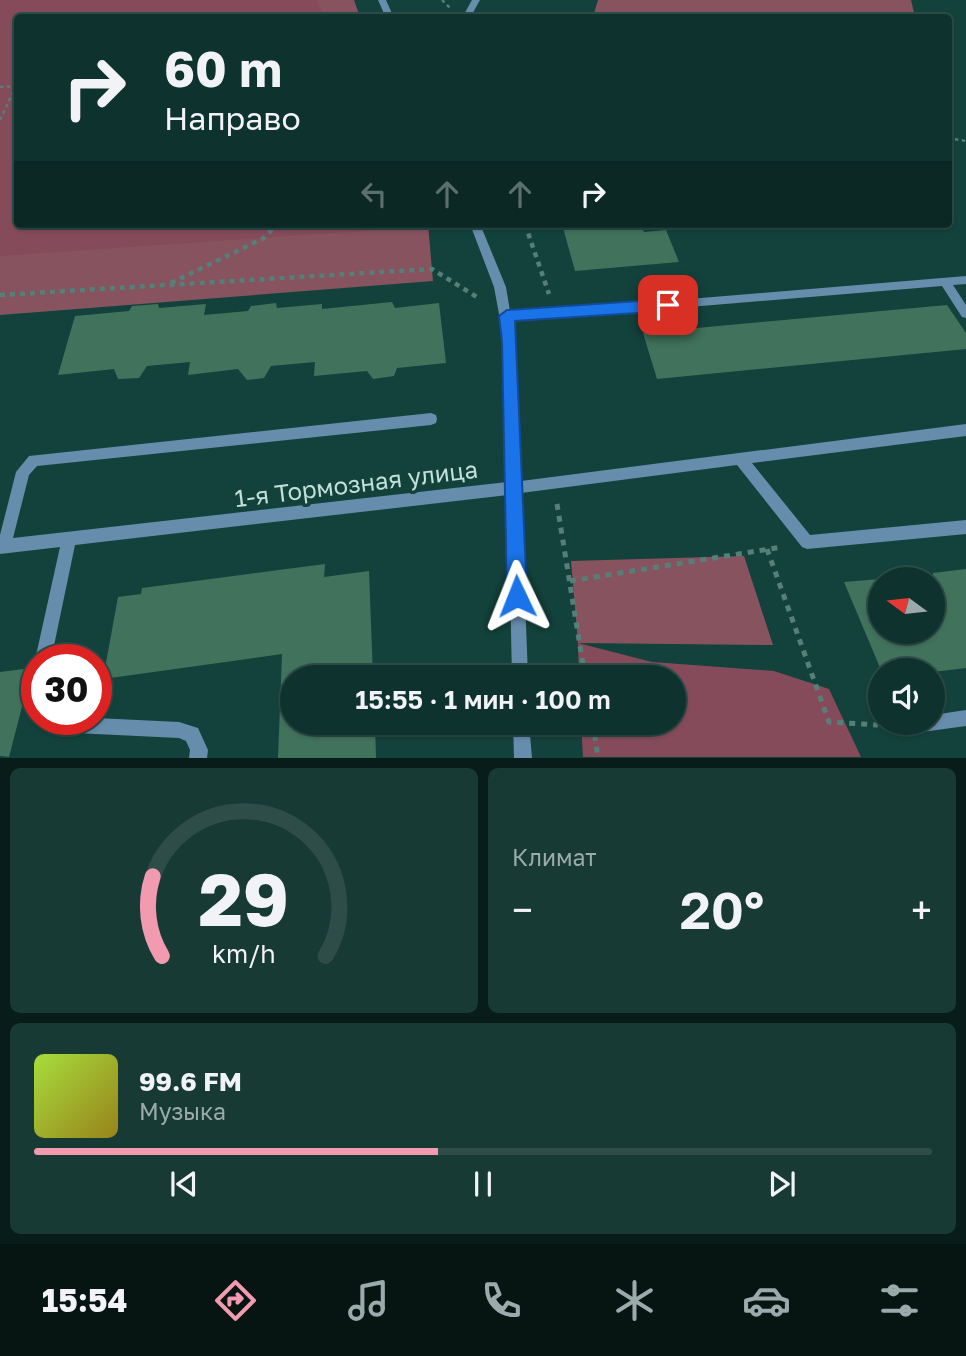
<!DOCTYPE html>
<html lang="ru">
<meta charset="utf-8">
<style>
:root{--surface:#0e322d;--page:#173a35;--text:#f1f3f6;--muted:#9baaaa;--line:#2e4d49;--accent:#f29aaf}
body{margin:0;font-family:"Golos Text",sans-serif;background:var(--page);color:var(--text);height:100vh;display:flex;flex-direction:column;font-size:26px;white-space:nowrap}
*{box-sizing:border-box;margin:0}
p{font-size:23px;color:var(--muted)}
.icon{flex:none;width:38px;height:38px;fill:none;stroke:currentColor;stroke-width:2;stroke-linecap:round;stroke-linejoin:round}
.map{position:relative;height:758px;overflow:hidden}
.sheet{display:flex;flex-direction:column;gap:10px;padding:10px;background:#081c19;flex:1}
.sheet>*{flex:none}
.banner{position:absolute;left:14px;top:14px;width:938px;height:214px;border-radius:7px;box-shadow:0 2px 5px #0004,0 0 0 2px var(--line);background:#0e322d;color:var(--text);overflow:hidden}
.needle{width:46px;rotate:285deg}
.tools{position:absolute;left:868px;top:567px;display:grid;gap:14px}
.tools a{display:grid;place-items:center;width:77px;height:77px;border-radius:50%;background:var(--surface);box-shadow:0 2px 5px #0004,0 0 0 2px var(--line);font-size:35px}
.speed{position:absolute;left:21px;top:644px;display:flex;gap:14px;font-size:35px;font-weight:700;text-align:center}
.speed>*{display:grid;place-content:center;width:91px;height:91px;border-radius:50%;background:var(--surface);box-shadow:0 2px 5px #0004,0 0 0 2px var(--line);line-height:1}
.speed .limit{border:10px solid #d22;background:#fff;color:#111}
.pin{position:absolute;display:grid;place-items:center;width:60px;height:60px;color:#fff;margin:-30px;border-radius:14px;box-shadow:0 4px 10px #0006}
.me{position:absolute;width:77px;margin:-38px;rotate:358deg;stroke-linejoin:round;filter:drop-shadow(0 0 5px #0008)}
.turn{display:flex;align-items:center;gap:24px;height:147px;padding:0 35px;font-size:32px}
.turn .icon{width:91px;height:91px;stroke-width:2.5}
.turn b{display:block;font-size:49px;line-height:60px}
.lanes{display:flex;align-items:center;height:66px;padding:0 35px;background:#0003;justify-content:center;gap:35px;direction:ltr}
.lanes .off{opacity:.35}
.big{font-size:52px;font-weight:600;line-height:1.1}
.sheet .tile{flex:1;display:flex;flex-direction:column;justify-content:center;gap:10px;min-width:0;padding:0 24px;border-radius:10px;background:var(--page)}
.sheet .dial{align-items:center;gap:0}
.dial svg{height:182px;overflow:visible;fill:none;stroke:var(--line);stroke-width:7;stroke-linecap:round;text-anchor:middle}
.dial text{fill:var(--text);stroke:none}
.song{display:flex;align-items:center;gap:21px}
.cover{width:84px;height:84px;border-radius:10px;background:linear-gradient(135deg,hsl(80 70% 55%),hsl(50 70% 35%))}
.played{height:7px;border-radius:4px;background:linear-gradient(90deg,var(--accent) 45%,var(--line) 45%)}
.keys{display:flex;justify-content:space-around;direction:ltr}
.heat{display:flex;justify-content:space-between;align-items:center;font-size:38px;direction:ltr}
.sheet .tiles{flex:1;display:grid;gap:10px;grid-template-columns:1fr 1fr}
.tile:last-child{grid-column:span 2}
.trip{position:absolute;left:280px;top:665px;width:406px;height:70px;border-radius:35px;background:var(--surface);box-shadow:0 2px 5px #0004,0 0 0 2px var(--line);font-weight:600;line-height:70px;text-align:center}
.tabs{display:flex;height:112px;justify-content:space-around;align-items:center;background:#061412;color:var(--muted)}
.tabs .icon{width:49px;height:49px}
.tabs .active{color:var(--accent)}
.tabs b{font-size:32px;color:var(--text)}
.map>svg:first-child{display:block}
</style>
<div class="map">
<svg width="966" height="758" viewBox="0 0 966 758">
<rect width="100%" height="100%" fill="#13423c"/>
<g fill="#86535f">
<path d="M0,0H354L360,17L18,18V224H428L433,281L0,315Z"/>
<path d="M598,0H911L915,17H593Z"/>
<path d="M744,556L773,645L578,643L571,561Z"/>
</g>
<g fill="#854b5a">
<path d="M0,0H316L325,17L18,18V224H389L390,229L0,256Z"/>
<path d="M578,643L652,662L774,671L829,689L861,757H583L581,723H674V677H579Z"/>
</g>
<g fill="#41725c">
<path d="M562,224H641L644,232L666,230L679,262L575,271Z"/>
<path d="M392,302L395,308L439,303L446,363L397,368L394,376L373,379L367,371L314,376L315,362L271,366L264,378L247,380L238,369L188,375L190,362L147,366L139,378L118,379L114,369L58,375L75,316L129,311L132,306L158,304L159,308L206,304L204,315L248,311L251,306L276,303L277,308L322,304V309Z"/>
<path d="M947,305L966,333V349L657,379L643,333Z"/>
<path d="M325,564L324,577L369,571L373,677H292V723H375L376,758H278L282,654L103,679L118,597L141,594L142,588Z"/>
<path d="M966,569V668L933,672L881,670L844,582L880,579V632H933V573Z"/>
<path d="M32,668L9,757L0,756V672Z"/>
</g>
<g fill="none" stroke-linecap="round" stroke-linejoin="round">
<g stroke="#577f7a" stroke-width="2.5" stroke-dasharray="3.5 3.5" stroke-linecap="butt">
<path d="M442,0L451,9"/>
<path d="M0,87L17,86"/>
<path d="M0,120L16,86"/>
<path d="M948,138L966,141"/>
</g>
<g stroke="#577f7a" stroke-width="4.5" stroke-dasharray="5 5" stroke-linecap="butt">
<path d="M525,224L549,294"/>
<path d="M171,283L264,238L277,224"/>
<path d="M0,295L432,269L480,299"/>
</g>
<g stroke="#577f7a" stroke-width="5" stroke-dasharray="6 6" stroke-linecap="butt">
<path d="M557,504L585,677"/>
<path d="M767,549L829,722L878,725"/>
<path d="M570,581L782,547"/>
<path d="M593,723L598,758"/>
</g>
<g fill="#678dac" fill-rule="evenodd">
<path d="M378,0H386L394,18H386Z"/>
<path d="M472,0H480L470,18H462Z"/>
<path d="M470,224H480L506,287L510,311L557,310L966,276V284L953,285L966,305V318L962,317L942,286L557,318L512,320L516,341L521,481L966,424V436L752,463L810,535L966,520V534L807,549L802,547L737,465L521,493L528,677H512L508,495L75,545L51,660H37V664L35,660L60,547L0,554V535L16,472L29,456L431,413L436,415L437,419L436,423L431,425L37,466L29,475L13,538L507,482L504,341L494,287Z"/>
<path d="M37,682V714L31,712L27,700L31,684Z"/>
<path d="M966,710V726L900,735L894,733L892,727L893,723H933V715Z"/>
<path d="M96,718L179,722L198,728L208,750L207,758H189L190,750L186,741L179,738L54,732L41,725L39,719H96Z"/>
<path d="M513,723H529L532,758H514Z"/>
</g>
</g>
<path fill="#1a73e8" stroke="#114b97" stroke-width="2" d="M668,299L675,305L668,311L515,321L527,596L524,603L517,606L510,603L507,596L502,341L499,316L507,310Z"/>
<g text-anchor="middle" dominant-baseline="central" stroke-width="7" stroke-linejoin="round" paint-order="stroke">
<g font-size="24" fill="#c2dfda" stroke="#13423c">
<text transform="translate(356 483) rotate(-7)">1-я Тормозная улица</text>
</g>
</g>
</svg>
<div class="tools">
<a><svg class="needle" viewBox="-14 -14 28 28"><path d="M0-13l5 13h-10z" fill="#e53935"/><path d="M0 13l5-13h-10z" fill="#9baaaa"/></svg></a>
<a><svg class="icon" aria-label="sound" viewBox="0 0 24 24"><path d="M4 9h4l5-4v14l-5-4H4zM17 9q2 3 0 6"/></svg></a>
</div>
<div class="speed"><div class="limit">30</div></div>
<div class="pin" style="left:668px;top:305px;background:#d93025"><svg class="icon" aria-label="arrive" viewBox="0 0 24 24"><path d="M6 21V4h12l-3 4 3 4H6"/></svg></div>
<svg class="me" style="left:517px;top:596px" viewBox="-20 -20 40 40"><path d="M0-17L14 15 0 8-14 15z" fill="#1a73e8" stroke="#fff" stroke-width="4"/></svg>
<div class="trip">15:55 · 1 мин · 100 m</div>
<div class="banner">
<div class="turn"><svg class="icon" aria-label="right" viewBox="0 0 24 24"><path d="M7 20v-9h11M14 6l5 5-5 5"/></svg><div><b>60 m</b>Направо</div></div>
<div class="lanes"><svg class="icon off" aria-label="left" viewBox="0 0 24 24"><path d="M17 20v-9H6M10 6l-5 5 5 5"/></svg><svg class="icon off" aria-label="ahead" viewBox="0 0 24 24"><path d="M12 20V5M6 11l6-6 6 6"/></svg><svg class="icon off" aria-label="ahead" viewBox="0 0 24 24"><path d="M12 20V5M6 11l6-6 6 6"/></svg><svg class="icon" aria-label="right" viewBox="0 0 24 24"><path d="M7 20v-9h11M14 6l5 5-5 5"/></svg></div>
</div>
</div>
<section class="sheet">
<div class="tiles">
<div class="tile dial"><svg viewBox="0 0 100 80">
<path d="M14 69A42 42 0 1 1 86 69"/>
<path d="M14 69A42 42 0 0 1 10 34" stroke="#f29aaf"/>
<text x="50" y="56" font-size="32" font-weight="700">29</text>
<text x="50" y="72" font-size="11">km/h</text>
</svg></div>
<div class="tile"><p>Климат</p>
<div class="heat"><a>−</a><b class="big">20°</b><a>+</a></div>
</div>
<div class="tile">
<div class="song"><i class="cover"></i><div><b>99.6 FM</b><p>Музыка</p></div></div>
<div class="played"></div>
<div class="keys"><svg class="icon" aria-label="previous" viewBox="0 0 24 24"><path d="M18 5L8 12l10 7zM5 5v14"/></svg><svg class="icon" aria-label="pause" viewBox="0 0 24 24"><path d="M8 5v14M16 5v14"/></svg><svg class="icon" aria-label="next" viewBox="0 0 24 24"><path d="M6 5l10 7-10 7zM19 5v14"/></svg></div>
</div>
</div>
</section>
<nav class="tabs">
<b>15:54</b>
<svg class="icon active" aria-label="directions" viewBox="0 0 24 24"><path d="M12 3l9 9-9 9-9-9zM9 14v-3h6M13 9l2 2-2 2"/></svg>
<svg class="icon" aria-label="music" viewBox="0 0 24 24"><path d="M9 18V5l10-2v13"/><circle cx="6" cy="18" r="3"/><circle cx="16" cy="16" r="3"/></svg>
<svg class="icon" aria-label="phone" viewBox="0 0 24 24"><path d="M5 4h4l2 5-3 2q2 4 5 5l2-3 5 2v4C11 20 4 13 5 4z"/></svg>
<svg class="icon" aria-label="climate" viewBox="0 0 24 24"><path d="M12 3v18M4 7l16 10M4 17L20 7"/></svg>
<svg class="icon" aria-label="car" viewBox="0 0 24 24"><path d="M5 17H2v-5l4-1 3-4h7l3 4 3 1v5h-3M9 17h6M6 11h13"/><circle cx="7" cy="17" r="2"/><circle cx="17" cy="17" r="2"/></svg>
<svg class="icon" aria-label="filters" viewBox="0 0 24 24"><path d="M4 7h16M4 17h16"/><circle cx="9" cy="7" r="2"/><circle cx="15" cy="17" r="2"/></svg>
</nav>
